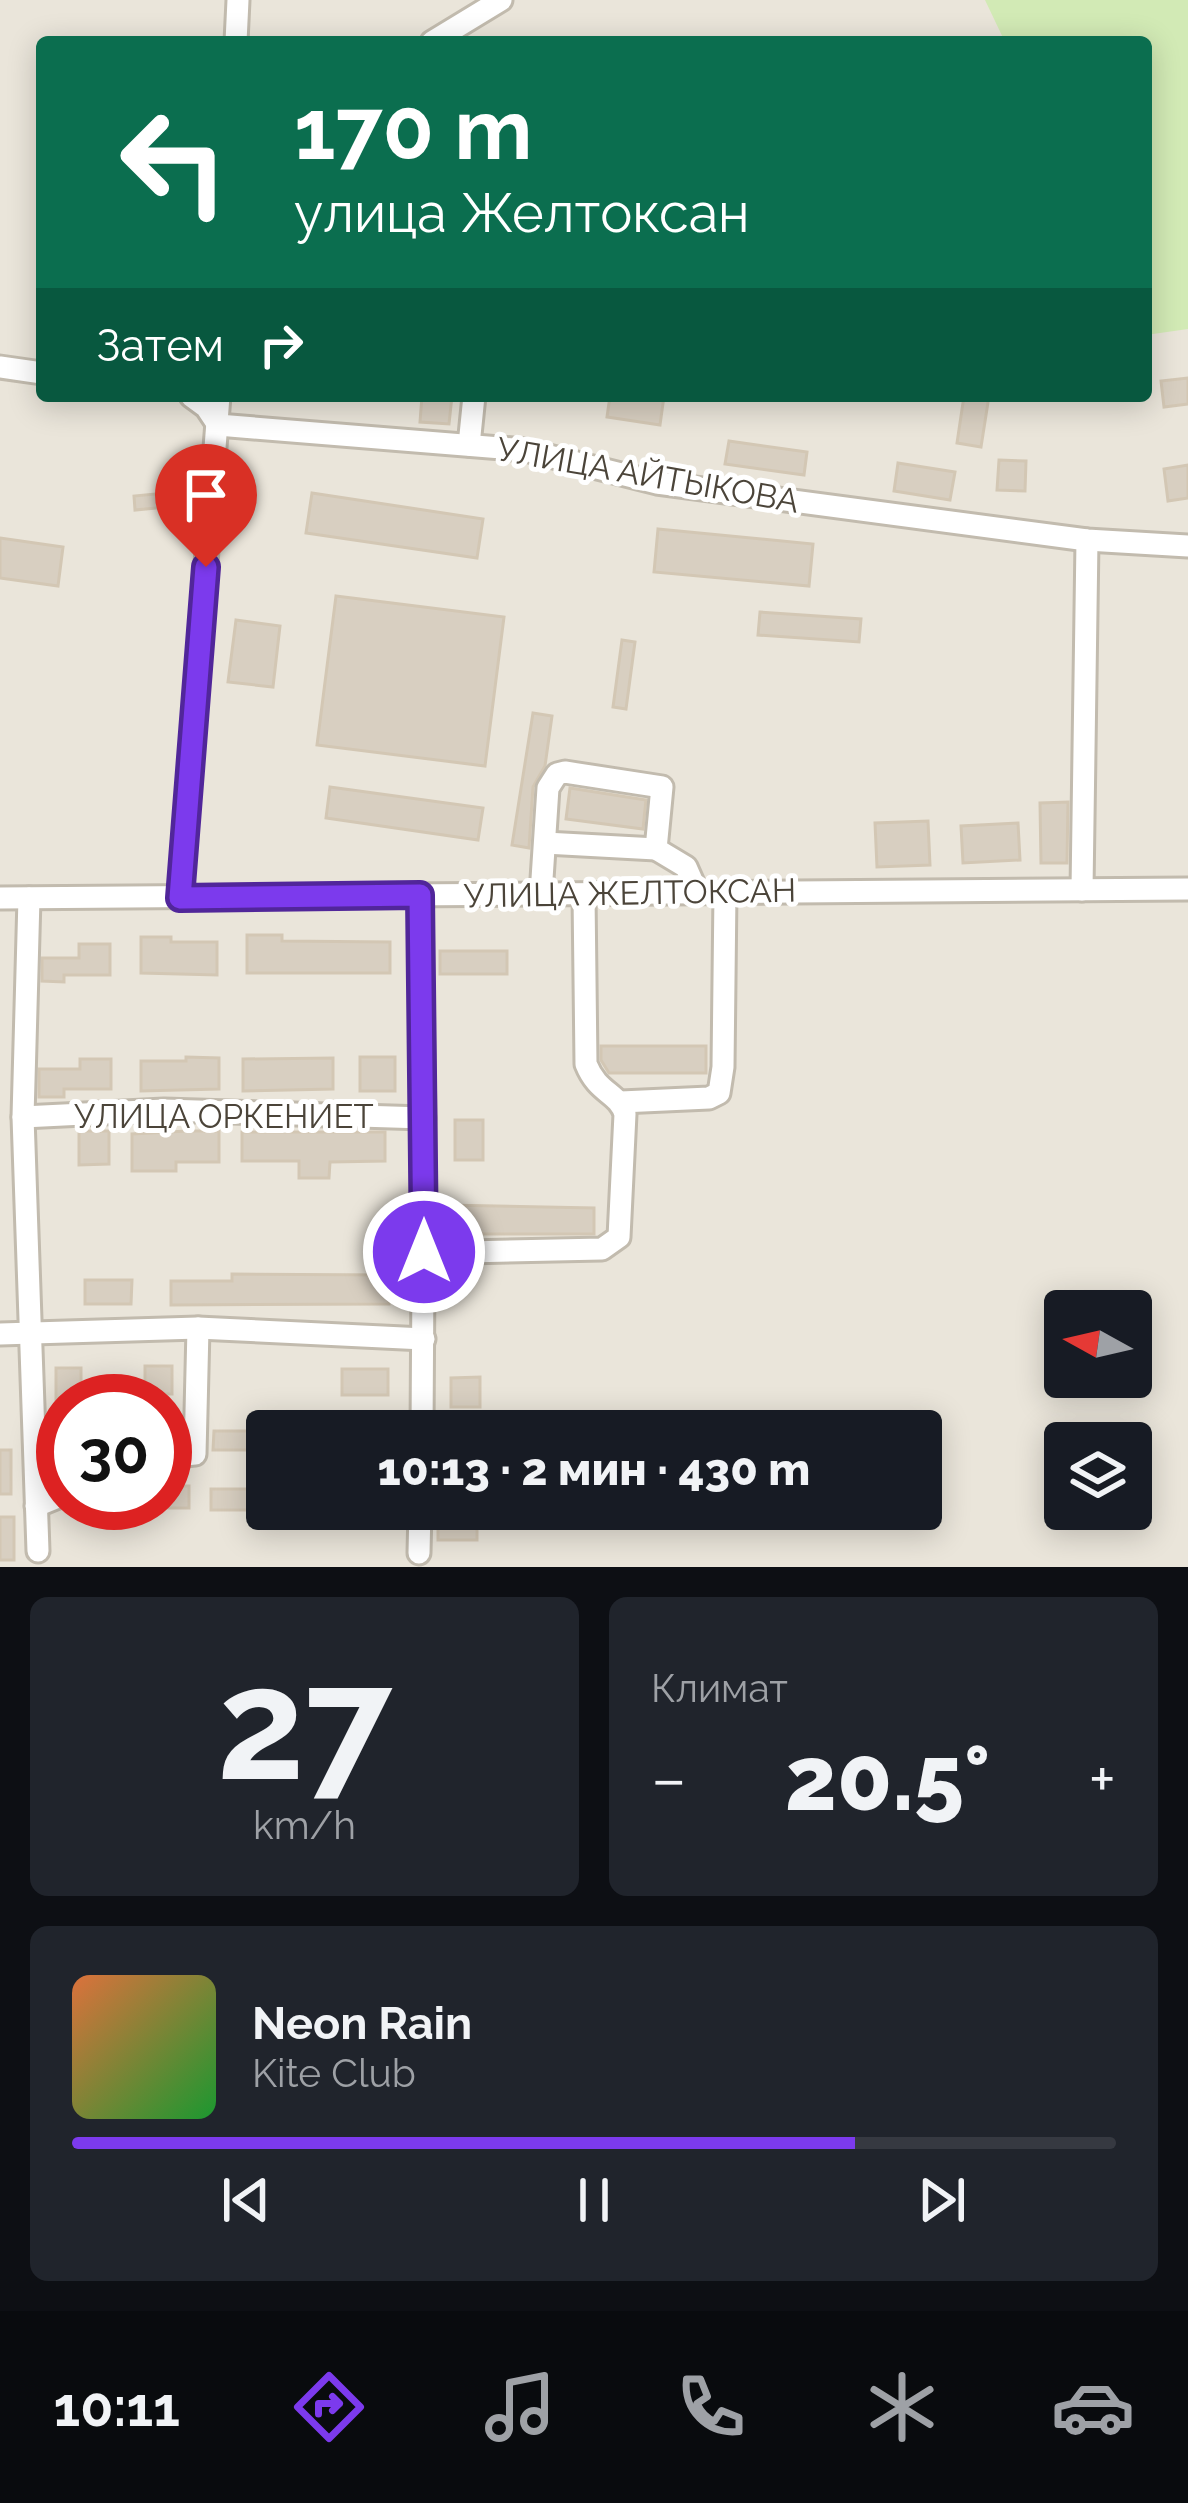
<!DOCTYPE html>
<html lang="ru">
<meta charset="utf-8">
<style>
:root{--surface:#171b24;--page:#20242c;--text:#f1f3f6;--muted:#9ea1a6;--line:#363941;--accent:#7c3aed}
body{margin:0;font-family:Raleway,sans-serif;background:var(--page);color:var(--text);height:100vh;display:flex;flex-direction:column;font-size:45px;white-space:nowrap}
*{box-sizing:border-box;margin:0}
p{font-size:39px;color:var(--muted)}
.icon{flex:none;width:66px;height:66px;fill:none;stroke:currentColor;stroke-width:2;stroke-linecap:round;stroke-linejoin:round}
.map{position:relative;height:1567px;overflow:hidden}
.sheet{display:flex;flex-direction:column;gap:30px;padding:30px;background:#0d0f14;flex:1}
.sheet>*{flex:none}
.guide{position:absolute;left:36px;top:36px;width:1116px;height:366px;border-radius:12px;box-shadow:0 6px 30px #0003;background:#0b6e4f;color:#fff;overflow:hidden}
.needle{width:78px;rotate:278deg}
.buttons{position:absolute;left:1044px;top:1290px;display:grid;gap:24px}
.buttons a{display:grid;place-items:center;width:108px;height:108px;border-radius:12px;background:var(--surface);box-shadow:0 6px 30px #0003;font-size:60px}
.speed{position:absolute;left:36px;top:1374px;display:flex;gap:24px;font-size:60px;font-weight:700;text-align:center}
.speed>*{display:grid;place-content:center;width:156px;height:156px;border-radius:50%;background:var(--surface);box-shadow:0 6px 30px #0003;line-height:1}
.speed .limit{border:18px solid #d22;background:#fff;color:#111}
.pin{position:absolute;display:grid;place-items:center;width:102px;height:102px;color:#fff;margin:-123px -51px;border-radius:50% 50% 50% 0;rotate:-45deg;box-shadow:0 0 12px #0007}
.pin .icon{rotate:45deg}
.me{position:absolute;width:132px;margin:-66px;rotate:0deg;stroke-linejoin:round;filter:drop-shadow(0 0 9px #0008)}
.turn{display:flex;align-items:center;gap:42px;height:252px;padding:0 60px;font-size:54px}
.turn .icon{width:156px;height:156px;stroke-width:2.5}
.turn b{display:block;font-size:84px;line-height:102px}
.then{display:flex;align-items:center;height:114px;padding:0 60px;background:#0003;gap:24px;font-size:45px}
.big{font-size:90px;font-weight:800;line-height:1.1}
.sheet .card{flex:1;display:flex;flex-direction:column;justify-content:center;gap:18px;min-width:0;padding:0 42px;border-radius:18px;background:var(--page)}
.sheet .dial{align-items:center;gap:0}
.dial b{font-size:156px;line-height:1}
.song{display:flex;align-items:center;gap:36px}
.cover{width:144px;height:144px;border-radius:18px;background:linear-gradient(135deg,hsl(20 70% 55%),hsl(130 70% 35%))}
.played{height:12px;border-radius:6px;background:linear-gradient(90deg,var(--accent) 75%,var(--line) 75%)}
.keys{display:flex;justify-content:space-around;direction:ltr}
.heat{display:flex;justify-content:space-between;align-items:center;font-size:66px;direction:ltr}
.sheet .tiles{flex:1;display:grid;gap:30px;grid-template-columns:1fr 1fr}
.card:last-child{grid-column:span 2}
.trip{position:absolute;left:246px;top:1410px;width:696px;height:120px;border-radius:12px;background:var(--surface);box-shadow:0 6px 30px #0003;font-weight:800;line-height:120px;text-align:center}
.tab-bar{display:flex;height:192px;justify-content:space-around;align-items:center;background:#090b0e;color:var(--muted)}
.tab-bar .icon{width:84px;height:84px}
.tab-bar .current{color:var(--accent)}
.tab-bar b{font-size:54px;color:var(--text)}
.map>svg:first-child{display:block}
</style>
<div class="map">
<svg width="1188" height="1567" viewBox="0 0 1188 1567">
<rect width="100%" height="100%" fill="#f6f3ec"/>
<path fill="#eae5da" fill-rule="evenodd" d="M0,0H1188V1567H0ZM42,42H1146V396H42ZM1065,1311H1131V1377H1065ZM63,1401H165V1503H63ZM267,1431H921V1509H267ZM1065,1443H1131V1509H1065Z"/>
<path fill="#d2eab5" d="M985,0H1188V329L1146,335V42H1005Z"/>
<g fill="#d8cfc1" stroke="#d3c7b4" stroke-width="3">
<path d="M1188,378V404L1164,407L1161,381Z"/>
<path d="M422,396H452L449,424L420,422Z"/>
<path d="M610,396H664L660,425L607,417Z"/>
<path d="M964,396H989L981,447L957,443Z"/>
<path d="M729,441L807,452L804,475L725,464Z"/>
<path d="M999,460L1026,461L1025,491L997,490Z"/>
<path d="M898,463L955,472L950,500L894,491Z"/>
<path d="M1188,465V498L1168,501L1164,469Z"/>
<path d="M184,470L187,505L135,510L134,496L166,493L164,472Z"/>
<path d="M312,493L483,519L477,558L306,533Z"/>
<path d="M658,529L813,544L809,586L654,572Z"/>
<path d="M0,538L63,547L58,586L0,578Z"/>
<path d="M336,596L504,617L485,766L317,745Z"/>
<path d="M760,612L861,619L859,642L758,635Z"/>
<path d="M236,620L280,626L273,687L228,682Z"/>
<path d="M622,640L635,642L626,709L613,707Z"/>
<path d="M533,713L552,716L545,766L533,787L529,848L512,845Z"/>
<path d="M330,787L483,808L478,840L326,818Z"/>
<path d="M570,788L646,800L643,829L566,819Z"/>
<path d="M1068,802L1067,863H1041L1040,803Z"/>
<path d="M928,821L930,865L877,867L875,823Z"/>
<path d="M1018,823L1020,860L963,863L961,826Z"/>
<path d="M247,935H282V941L390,942V973H247Z"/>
<path d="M141,937H171V942H217V975L141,973Z"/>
<path d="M79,944H110V975H64V982L42,981V958H79Z"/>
<rect x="440" y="951" width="67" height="23"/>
<path d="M601,1046H706V1073H609L601,1060Z"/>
<path d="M186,1057L219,1058V1089L141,1091V1061H186Z"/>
<rect x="360" y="1057" width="35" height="34"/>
<path d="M333,1058V1089L243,1091V1059Z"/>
<path d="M80,1059H111V1089H64V1097H39V1069H80Z"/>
<rect x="455" y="1120" width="28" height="40"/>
<path d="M79,1131H109V1164L79,1165Z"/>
<path d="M187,1131H219V1162H176V1171H132V1134Z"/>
<path d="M242,1132H385V1161L330,1162L329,1178H299V1161H242Z"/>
<path d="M443,1205L594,1208V1234H443Z"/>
<path d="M232,1274L389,1275V1304L171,1305V1281H232Z"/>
<path d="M85,1280H132L131,1304H85Z"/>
<rect x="145" y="1366" width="27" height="28"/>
<path d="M56,1368H81V1399L56,1400Z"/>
<rect x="342" y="1369" width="46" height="26"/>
<path d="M480,1377V1407H451V1378Z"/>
<path d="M214,1431H267V1450H213Z"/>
<rect x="0" y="1450" width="11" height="44"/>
<rect x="165" y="1486" width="24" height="22"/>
<rect x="211" y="1489" width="56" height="21"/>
<rect x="438" y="1509" width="39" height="31"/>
<rect x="0" y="1517" width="14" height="43"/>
</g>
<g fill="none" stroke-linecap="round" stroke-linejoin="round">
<g stroke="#c2bbae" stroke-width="27">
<g id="minor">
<path d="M236,42L238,0"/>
<path d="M432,42L501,0"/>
<path d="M0,367L42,373"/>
<path d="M191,396L206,407L218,425L525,450L657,483L1087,540L1188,546"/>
<path d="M469,445L474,396"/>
<path d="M545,843L656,849"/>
<path d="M1082,890L1087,540"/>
<path d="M541,894L548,788L557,774L565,772L662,787L656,849L686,867L697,892"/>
<path d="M420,895L424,1118L422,1431"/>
<path d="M0,898L1188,889"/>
<path d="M29,898L23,1117L38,1551"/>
<path d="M180,898L219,396"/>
<path d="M621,1102L709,1098L719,1093L723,1067L725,892"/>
<path d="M23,1117L164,1110L424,1118"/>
<path d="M424,1253L602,1249L619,1237L625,1114C618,1092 598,1094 586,1064L584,895"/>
<path d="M0,1334L198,1328L424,1339"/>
<path d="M165,1457L195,1454L198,1328"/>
<path d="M36,1506L63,1495"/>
<path d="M419,1553L420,1509"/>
</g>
</g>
<use href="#minor" stroke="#fff" stroke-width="21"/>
</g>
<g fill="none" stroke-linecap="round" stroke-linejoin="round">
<g stroke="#51269a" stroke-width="30">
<path id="route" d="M206,567L180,898L420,895L424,1252"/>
</g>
<use href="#route" stroke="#7c3aed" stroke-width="21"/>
</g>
<g text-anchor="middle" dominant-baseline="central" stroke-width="10" stroke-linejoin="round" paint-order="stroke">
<g font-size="33" fill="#4b4439" stroke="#fff">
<text transform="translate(648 475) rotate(10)">УЛИЦА АЙТЫКОВА</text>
<text transform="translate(630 893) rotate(-1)">УЛИЦА ЖЕЛТОКСАН</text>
<text x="224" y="1116">УЛИЦА ОРКЕНИЕТ</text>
</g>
</g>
</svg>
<div class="buttons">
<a><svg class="needle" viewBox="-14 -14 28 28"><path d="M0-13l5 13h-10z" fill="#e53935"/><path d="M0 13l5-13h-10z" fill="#9ea1a6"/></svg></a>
<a><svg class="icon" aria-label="layers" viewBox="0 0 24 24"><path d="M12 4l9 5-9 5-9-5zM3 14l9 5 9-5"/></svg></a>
</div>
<div class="speed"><div class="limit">30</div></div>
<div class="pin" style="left:206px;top:567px;background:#d93025"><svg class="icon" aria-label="arrive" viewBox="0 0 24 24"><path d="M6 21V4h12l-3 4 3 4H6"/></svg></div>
<svg class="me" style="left:424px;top:1252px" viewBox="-20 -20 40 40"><circle r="17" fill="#7c3aed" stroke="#fff" stroke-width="3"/><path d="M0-11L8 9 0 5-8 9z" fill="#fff"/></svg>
<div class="trip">10:13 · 2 мин · 430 m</div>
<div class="guide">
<div class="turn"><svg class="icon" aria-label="left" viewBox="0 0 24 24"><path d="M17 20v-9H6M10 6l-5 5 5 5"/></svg><div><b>170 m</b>улица Желтоксан</div></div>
<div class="then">Затем<svg class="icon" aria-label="right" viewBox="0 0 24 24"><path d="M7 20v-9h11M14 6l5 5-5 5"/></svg></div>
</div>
</div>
<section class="sheet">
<div class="tiles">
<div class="card dial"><b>27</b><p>km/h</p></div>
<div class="card"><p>Климат</p>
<div class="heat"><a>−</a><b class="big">20.5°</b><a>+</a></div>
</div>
<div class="card">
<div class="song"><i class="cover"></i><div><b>Neon Rain</b><p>Kite Club</p></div></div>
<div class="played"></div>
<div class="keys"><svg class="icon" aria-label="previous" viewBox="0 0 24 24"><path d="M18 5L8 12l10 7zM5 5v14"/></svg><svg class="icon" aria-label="pause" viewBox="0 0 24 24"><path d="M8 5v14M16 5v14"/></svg><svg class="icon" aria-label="next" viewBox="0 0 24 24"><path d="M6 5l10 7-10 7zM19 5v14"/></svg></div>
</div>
</div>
</section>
<nav class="tab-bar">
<b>10:11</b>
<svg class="icon current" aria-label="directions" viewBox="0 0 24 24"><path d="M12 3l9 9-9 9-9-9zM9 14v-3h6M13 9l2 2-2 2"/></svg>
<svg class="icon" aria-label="music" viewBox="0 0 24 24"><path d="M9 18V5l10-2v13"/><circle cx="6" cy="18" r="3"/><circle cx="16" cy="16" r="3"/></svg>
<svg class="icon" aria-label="phone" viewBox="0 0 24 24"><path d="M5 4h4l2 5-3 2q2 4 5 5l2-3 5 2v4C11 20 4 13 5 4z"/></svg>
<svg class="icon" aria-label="climate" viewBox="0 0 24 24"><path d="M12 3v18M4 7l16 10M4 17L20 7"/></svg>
<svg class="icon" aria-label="car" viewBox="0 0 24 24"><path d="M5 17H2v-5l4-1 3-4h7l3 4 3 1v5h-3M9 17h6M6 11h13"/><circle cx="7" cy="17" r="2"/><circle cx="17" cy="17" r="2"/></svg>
</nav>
